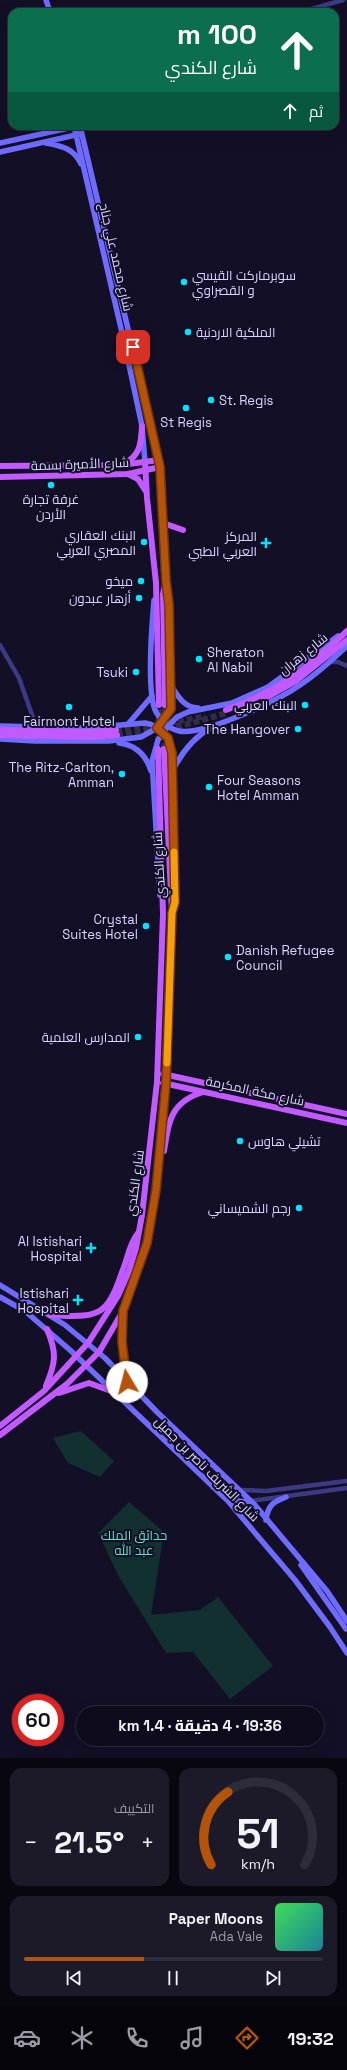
<!DOCTYPE html>
<html lang="ar">
<meta charset="utf-8">
<style>
:root{--surface:#0e0b1c;--page:#1c1929;--text:#f1f3f6;--muted:#9b9ba3;--line:#2e2b3b;--accent:#b45309}
body{margin:0;font-family:"Space Grotesk",Cairo,sans-serif;background:var(--page);color:var(--text);direction:rtl;height:100vh;display:flex;flex-direction:column;font-size:15px;white-space:nowrap}
*{box-sizing:border-box;margin:0}
p{font-size:13px;color:var(--muted)}
.icon{flex:none;width:22px;height:22px;fill:none;stroke:currentColor;stroke-width:2;stroke-linecap:round;stroke-linejoin:round}
.map{position:relative;height:1758px;overflow:hidden;direction:ltr}
.sheet{display:flex;flex-direction:column;gap:10px;padding:10px;background:#08060f;flex:1}
.sheet>*{flex:none}
.top-card{position:absolute;left:8px;top:8px;width:331px;height:122px;border-radius:12px;box-shadow:0 4px 16px #0002,0 0 0 1px var(--line);direction:rtl;background:#0b6e4f;color:#fff;overflow:hidden}
.speed{position:absolute;left:12px;top:1694px;display:flex;gap:8px;font-size:20px;font-weight:700;text-align:center}
.speed>*{display:grid;place-content:center;width:52px;height:52px;border-radius:50%;background:var(--surface);box-shadow:0 4px 16px #0002,0 0 0 1px var(--line);line-height:1}
.speed .limit{border:6px solid #d22;background:#fff;color:#111}
.pin{position:absolute;display:grid;place-items:center;width:34px;height:34px;color:#fff;margin:-17px;border-radius:8px;box-shadow:0 2px 6px #0006}
.me{position:absolute;width:44px;margin:-22px;rotate:352deg;stroke-linejoin:round;filter:drop-shadow(0 0 3px #0008)}
.turn{display:flex;align-items:center;gap:14px;height:84px;padding:0 16px;font-size:18px}
.turn .icon{width:52px;height:52px;stroke-width:2.5}
.turn b{display:block;font-size:28px;line-height:34px}
.then{display:flex;align-items:center;height:38px;padding:0 16px;background:#0003;gap:8px;font-size:15px}
.big{font-size:30px;font-weight:800;line-height:1.1}
.sheet .tile{flex:1;display:flex;flex-direction:column;justify-content:center;gap:6px;min-width:0;padding:0 14px;border-radius:12px;background:var(--page)}
.sheet .dial{align-items:center;gap:0}
.dial svg{height:104px;overflow:visible;fill:none;stroke:var(--line);stroke-width:7;stroke-linecap:round;text-anchor:middle}
.dial text{fill:var(--text);stroke:none}
.song{display:flex;align-items:center;gap:12px}
.cover{width:48px;height:48px;border-radius:6px;background:linear-gradient(135deg,hsl(130 70% 55%),hsl(190 70% 35%))}
.played{height:4px;border-radius:2px;background:linear-gradient(90deg,var(--accent) 40%,var(--line) 40%)}
.keys{display:flex;justify-content:space-around;direction:ltr}
.heat{display:flex;justify-content:space-between;align-items:center;font-size:22px;direction:ltr}
.sheet .tiles{flex:1;display:grid;gap:10px;grid-template-columns:1fr 1fr}
.tile:last-child{grid-column:span 2}
.trip{position:absolute;left:76px;top:1706px;width:248px;height:40px;border-radius:20px;background:var(--surface);box-shadow:0 4px 16px #0002,0 0 0 1px var(--line);font-weight:800;line-height:40px;text-align:center;direction:rtl}
.tabs{display:flex;height:64px;justify-content:space-around;align-items:center;background:#06040b;color:var(--muted)}
.tabs .icon{width:28px;height:28px}
.tabs .current{color:var(--accent)}
.tabs b{font-size:18px;color:var(--text)}
.map>svg:first-child{display:block}
</style>
<div class="map">
<svg width="347" height="1758" viewBox="0 0 347 1758">
<rect width="100%" height="100%" fill="#130f26"/>
<g fill="#12302f">
<path d="M81,1431L114,1461L100,1477L68,1463L53,1438Z"/>
<path d="M129,1502L164,1532L151,1615L200,1610L218,1597L273,1666L230,1699L193,1652L166,1653L119,1577L98,1533Z"/>
</g>
<g fill="none" stroke-linecap="round" stroke-linejoin="round">
<g stroke="#312d47" stroke-width="6" stroke-dasharray="6 3" stroke-linecap="butt">
<path d="M165,721V705"/>
<path d="M169,723L205,716"/>
<path d="M167,728L192,723L227,713"/>
<path d="M116,730L150,725"/>
<path d="M117,735L152,730"/>
<path d="M158,742L159,705"/>
<path d="M164,749L165,732"/>
</g>
<g stroke="#3d3a85" stroke-width="4.5">
<path d="M301,12L343,0"/>
<path d="M0,645L19,678L36,726"/>
<path d="M330,662H338L347,666"/>
<path d="M240,1490L266,1491L347,1481"/>
<path d="M250,1501L347,1488"/>
</g>
<g stroke="#6f6bff" stroke-width="5.5">
<path d="M46,0L50,12"/>
<path d="M74,126L123,337L142,426L145,462"/>
<path d="M80,126L159,460"/>
<path d="M45,133L55,126"/>
<path d="M0,143L78,126"/>
<path d="M46,143C61,146 74,148 81,164"/>
<path d="M0,152L80,134"/>
<path d="M154,600C152,623 146,693 156,712C160,720 169,729 179,731C203,736 279,700 300,685C317,674 332,660 347,646"/>
<path d="M170,684C178,696 183,707 198,708"/>
<path d="M129,723L152,696"/>
<path d="M0,726L84,728L145,723C159,725 171,738 172,753L173,909"/>
<path d="M0,739L35,741H109L141,737L157,728L171,709L169,605L166,583"/>
<path d="M119,743C136,745 146,755 151,771"/>
<path d="M173,770C182,752 194,737 212,727"/>
<path d="M160,895L152,761L158,740L168,726L177,717L188,712L232,703L268,687L338,636"/>
<path d="M0,1285L65,1325L105,1358L157,1412L254,1504L327,1591L347,1621"/>
<path d="M0,1297L25,1311L70,1350L228,1501L295,1580L330,1627L347,1653"/>
<path d="M213,1487C229,1487 228,1505 250,1501"/>
<path d="M266,1520C268,1505 273,1502 286,1497"/>
<path d="M301,1565L346,1629"/>
</g>
<g stroke="#c25bff" stroke-width="6">
<path d="M145,462L147,498L156,583L159,705"/>
<path d="M125,463C141,455 141,442 142,426"/>
<path d="M0,466L121,465L159,460L166,581L163,594L165,705"/>
<path d="M128,474L138,479L145,490"/>
<path d="M0,477L128,474L160,467"/>
<path d="M163,523L183,530"/>
<path d="M264,699L296,681L347,640"/>
<path d="M226,710C276,693 309,667 347,631"/>
<path d="M0,730L86,732L116,730"/>
<path d="M0,735L92,737L117,735"/>
<path d="M163,1074L347,1114"/>
<path d="M163,1083L347,1123"/>
<path d="M164,1151C169,1120 171,1102 203,1092"/>
<path d="M123,1313L122,1342L127,1382"/>
<path d="M50,1315C106,1319 108,1313 126,1261C129,1251 131,1242 138,1233"/>
<path d="M46,1386C56,1362 57,1353 47,1329"/>
<path d="M59,1393L89,1383L111,1391"/>
<path d="M0,1426L44,1391L88,1343L118,1296L129,1271L136,1248L142,1215L157,1082L163,914L158,749"/>
<path d="M0,1435L67,1384L99,1352L123,1311L147,1243L156,1190L166,1083L170,980L172,913L164,749"/>
</g>
</g>
<g fill="none" stroke-linecap="round" stroke-linejoin="round">
<g stroke="#753606" stroke-width="10">
<path id="route" d="M127,1382L122,1342L123,1311L147,1243L156,1190L166,1083L172,913L175,902L172,753L168,738L157,728L171,709L169,605L166,581L160,467L133,347"/>
</g>
<use href="#route" stroke="#b45309" stroke-width="7"/>
<path stroke="#f59e0b" stroke-width="7" d="M167,1063L172,913L175,902L174,852"/>
</g>
<g fill="#00e5ff" stroke="#130f26" stroke-width="1.5">
<circle cx="184" cy="282" r="4"/>
<circle cx="188" cy="332" r="4"/>
<circle cx="211" cy="400" r="4"/>
<circle cx="186" cy="408" r="4"/>
<circle cx="51" cy="485" r="4"/>
<circle cx="144" cy="542" r="4"/>
<path d="M264 537h4v4h4v4h-4v4h-4v-4h-4v-4h4z"/>
<circle cx="141" cy="581" r="4"/>
<circle cx="139" cy="598" r="4"/>
<circle cx="199" cy="659" r="4"/>
<circle cx="136" cy="672" r="4"/>
<circle cx="305" cy="705" r="4"/>
<circle cx="69" cy="707" r="4"/>
<circle cx="298" cy="729" r="4"/>
<circle cx="122" cy="774" r="4"/>
<circle cx="209" cy="787" r="4"/>
<circle cx="146" cy="926" r="4"/>
<circle cx="228" cy="957" r="4"/>
<circle cx="138" cy="1037" r="4"/>
<circle cx="240" cy="1141" r="4"/>
<circle cx="299" cy="1208" r="4"/>
<path d="M89 1242h4v4h4v4h-4v4h-4v-4h-4v-4h4z"/>
<path d="M76 1294h4v4h4v4h-4v4h-4v-4h-4v-4h4z"/>
</g>
<g text-anchor="middle" dominant-baseline="central" stroke-width="4" stroke-linejoin="round" paint-order="stroke">
<g font-size="13" fill="#d9d4ff" stroke="#130f26">
<text transform="translate(116 257) rotate(77)">شارع محمد علي جناح</text>
<text transform="translate(80 464) rotate(-2)">شارع الأميرة بسمة</text>
<text transform="translate(303 654) rotate(-39)">شارع زهران</text>
<text transform="translate(159 865) rotate(-93)">شارع الكندي</text>
<text transform="translate(255 1091) rotate(12)">شارع مكة المكرمة</text>
<text transform="translate(135 1183) rotate(-82)">شارع الكندي</text>
<text transform="translate(207 1469) rotate(45)">شارع الشريف ناصر بن جميل</text>
</g>
<g font-size="13" fill="#d9d4ff" stroke="#130f26" text-anchor="end">
<text x="192" y="275" text-anchor="start">سوبرماركت القيسي<tspan x="192" dy="15">و القصراوي</tspan></text>
<text x="196" y="332" text-anchor="start">الملكية الاردنية</text>
<text x="219" y="400" text-anchor="start">St. Regis</text>
<text x="186" y="422" text-anchor="middle">St Regis</text>
<text x="51" y="499" text-anchor="middle">غرفة تجارة<tspan x="51" dy="15">الأردن</tspan></text>
<text x="136" y="535">البنك العقاري<tspan x="136" dy="15">المصري العربي</tspan></text>
<text x="257" y="536">المركز<tspan x="257" dy="15">العربي الطبي</tspan></text>
<text x="133" y="581">ميخو</text>
<text x="131" y="598">أزهار عبدون</text>
<text x="207" y="652" text-anchor="start">Sheraton<tspan x="207" dy="15">Al Nabil</tspan></text>
<text x="128" y="672">Tsuki</text>
<text x="297" y="705">البنك العربي</text>
<text x="69" y="721" text-anchor="middle">Fairmont Hotel</text>
<text x="290" y="729">The Hangover</text>
<text x="114" y="767">The Ritz-Carlton,<tspan x="114" dy="15">Amman</tspan></text>
<text x="217" y="780" text-anchor="start">Four Seasons<tspan x="217" dy="15">Hotel Amman</tspan></text>
<text x="138" y="919">Crystal<tspan x="138" dy="15">Suites Hotel</tspan></text>
<text x="236" y="950" text-anchor="start">Danish Refugee<tspan x="236" dy="15">Council</tspan></text>
<text x="130" y="1037">المدارس العلمية</text>
<text x="248" y="1141" text-anchor="start">تشيلي هاوس</text>
<text x="291" y="1208">رجم الشميساني</text>
<text x="82" y="1241">Al Istishari<tspan x="82" dy="15">Hospital</tspan></text>
<text x="69" y="1293">Istishari<tspan x="69" dy="15">Hospital</tspan></text>
</g>
<g font-size="13" fill="#5fe0c0" stroke="#130f26">
<text x="134" y="1535">حدائق الملك<tspan x="134" dy="15">عبد الله</tspan></text>
</g>
</g>
</svg>
<div class="speed"><div class="limit">60</div></div>
<div class="pin" style="left:133px;top:347px;background:#d93025"><svg class="icon" aria-label="arrive" viewBox="0 0 24 24"><path d="M6 21V4h12l-3 4 3 4H6"/></svg></div>
<svg class="me" style="left:127px;top:1382px" viewBox="-20 -20 40 40"><circle r="19" fill="#fff"/><path d="M0-13L10 11 0 6-10 11z" fill="#b45309"/></svg>
<div class="trip">19:36 · 4 دقيقة · 1.4 km</div>
<div class="top-card">
<div class="turn"><svg class="icon" aria-label="ahead" viewBox="0 0 24 24"><path d="M12 20V5M6 11l6-6 6 6"/></svg><div><b>100 m</b>شارع الكندي</div></div>
<div class="then">ثم<svg class="icon" aria-label="ahead" viewBox="0 0 24 24"><path d="M12 20V5M6 11l6-6 6 6"/></svg></div>
</div>
</div>
<section class="sheet">
<div class="tiles">
<div class="tile dial"><svg viewBox="0 0 100 80">
<path d="M14 69A42 42 0 1 1 86 69"/>
<path d="M14 69A42 42 0 0 1 27 13" stroke="#b45309"/>
<text x="50" y="56" font-size="32" font-weight="700">51</text>
<text x="50" y="72" font-size="11">km/h</text>
</svg></div>
<div class="tile"><p>التكييف</p>
<div class="heat"><a>−</a><b class="big">21.5°</b><a>+</a></div>
</div>
<div class="tile">
<div class="song"><i class="cover"></i><div><b>Paper Moons</b><p>Ada Vale</p></div></div>
<div class="played"></div>
<div class="keys"><svg class="icon" aria-label="previous" viewBox="0 0 24 24"><path d="M18 5L8 12l10 7zM5 5v14"/></svg><svg class="icon" aria-label="pause" viewBox="0 0 24 24"><path d="M8 5v14M16 5v14"/></svg><svg class="icon" aria-label="next" viewBox="0 0 24 24"><path d="M6 5l10 7-10 7zM19 5v14"/></svg></div>
</div>
</div>
</section>
<nav class="tabs">
<b>19:32</b>
<svg class="icon current" aria-label="directions" viewBox="0 0 24 24"><path d="M12 3l9 9-9 9-9-9zM9 14v-3h6M13 9l2 2-2 2"/></svg>
<svg class="icon" aria-label="music" viewBox="0 0 24 24"><path d="M9 18V5l10-2v13"/><circle cx="6" cy="18" r="3"/><circle cx="16" cy="16" r="3"/></svg>
<svg class="icon" aria-label="phone" viewBox="0 0 24 24"><path d="M5 4h4l2 5-3 2q2 4 5 5l2-3 5 2v4C11 20 4 13 5 4z"/></svg>
<svg class="icon" aria-label="climate" viewBox="0 0 24 24"><path d="M12 3v18M4 7l16 10M4 17L20 7"/></svg>
<svg class="icon" aria-label="car" viewBox="0 0 24 24"><path d="M5 17H2v-5l4-1 3-4h7l3 4 3 1v5h-3M9 17h6M6 11h13"/><circle cx="7" cy="17" r="2"/><circle cx="17" cy="17" r="2"/></svg>
</nav>
